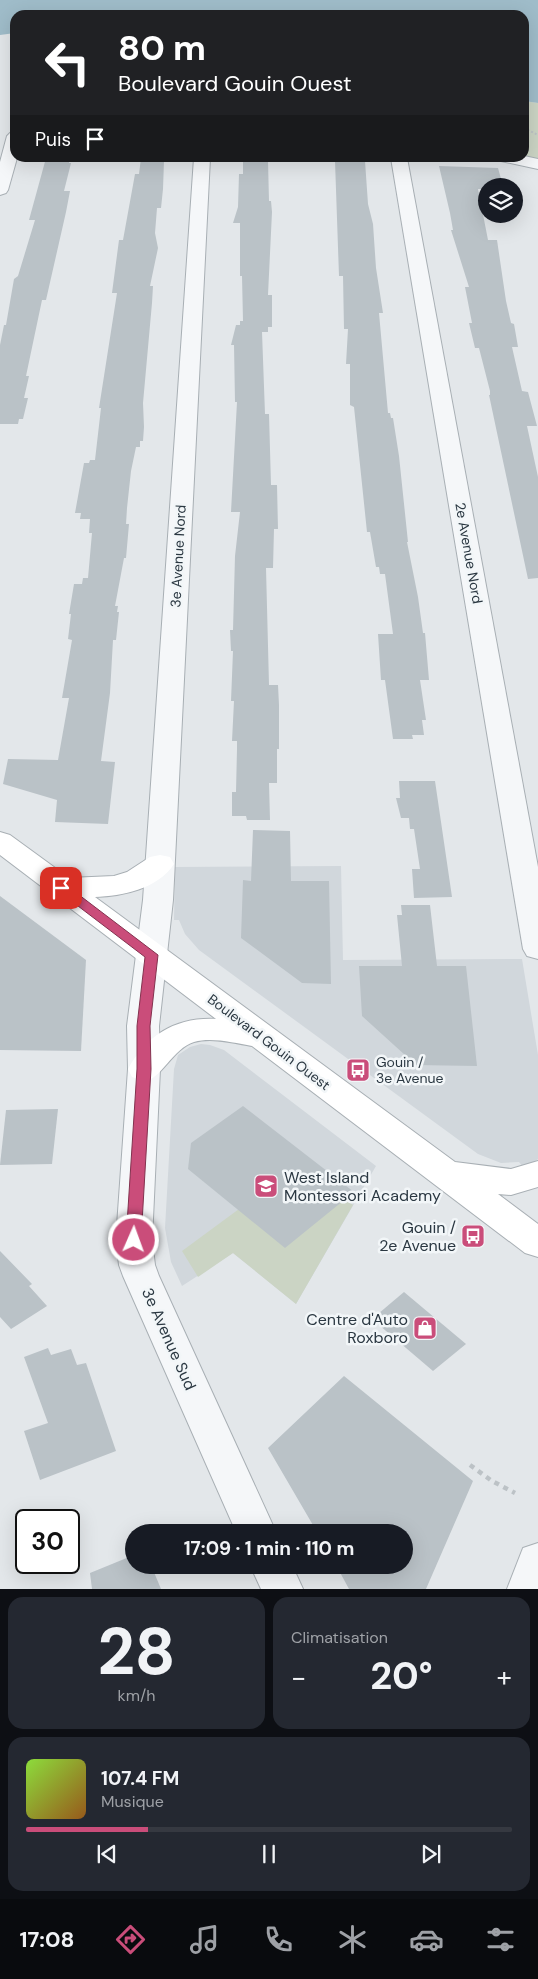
<!DOCTYPE html>
<html lang="fr">
<meta charset="utf-8">
<style>
:root{--surface:#171b24;--page:#242831;--text:#f1f3f6;--muted:#9ea1a6;--line:#363941;--accent:#ca4d7a}
body{margin:0;font-family:"DM Sans",sans-serif;background:var(--page);color:var(--text);height:100vh;display:flex;flex-direction:column;font-size:19px;white-space:nowrap}
*{box-sizing:border-box;margin:0}
p{font-size:16px;color:var(--muted)}
.icon{flex:none;width:28px;height:28px;fill:none;stroke:currentColor;stroke-width:2;stroke-linecap:round;stroke-linejoin:round}
.map{position:relative;height:1589px;overflow:hidden}
.drawer{display:flex;flex-direction:column;gap:8px;padding:8px;background:#0d0f14;flex:1}
.drawer>*{flex:none}
.top-card{position:absolute;left:10px;top:10px;width:519px;height:152px;border-radius:15px;box-shadow:0 5px 20px #0002;background:#202124;color:#fff;overflow:hidden}
.buttons{position:absolute;left:478px;top:178px;display:grid;gap:10px}
.buttons a{display:grid;place-items:center;width:45px;height:45px;border-radius:50%;background:var(--surface);box-shadow:0 5px 20px #0002;font-size:25px}
.speed{position:absolute;left:15px;top:1509px;display:flex;gap:10px;font-size:25px;font-weight:700;text-align:center}
.speed>*{display:grid;place-content:center;width:65px;height:65px;border-radius:50%;background:var(--surface);box-shadow:0 5px 20px #0002;line-height:1}
.speed .limit{border:2px solid #111;border-radius:8px;background:#fff;color:#111}
.pin{position:absolute;display:grid;place-items:center;width:42px;height:42px;color:#fff;margin:-21px;border-radius:10px;box-shadow:0 2px 8px #0006}
.me{position:absolute;width:55px;margin:-28px;rotate:2deg;stroke-linejoin:round;filter:drop-shadow(0 0 4px #0008)}
.turn{display:flex;align-items:center;gap:18px;height:105px;padding:0 25px;font-size:22px}
.turn .icon{width:65px;height:65px;stroke-width:2.5}
.turn b{display:block;font-size:35px;line-height:42px}
.then{display:flex;align-items:center;height:48px;padding:0 25px;background:#0003;gap:10px;font-size:19px}
.big{font-size:38px;font-weight:700;line-height:1.1}
.drawer .tile{flex:1;display:flex;flex-direction:column;justify-content:center;gap:8px;min-width:0;padding:0 18px;border-radius:15px;background:var(--page)}
.drawer .dial{align-items:center;gap:0}
.dial b{font-size:65px;line-height:1}
.song{display:flex;align-items:center;gap:15px}
.cover{width:60px;height:60px;border-radius:8px;background:linear-gradient(135deg,hsl(90 70% 55%),hsl(30 70% 35%))}
.played{height:5px;border-radius:2px;background:linear-gradient(90deg,var(--accent) 25%,var(--line) 25%)}
.keys{display:flex;justify-content:space-around;direction:ltr}
.heat{display:flex;justify-content:space-between;align-items:center;font-size:28px;direction:ltr}
.drawer .tiles{flex:1;display:grid;gap:8px;grid-template-columns:1fr 1fr}
.tile:last-child{grid-column:span 2}
.trip{position:absolute;left:125px;top:1524px;width:288px;height:50px;border-radius:25px;background:var(--surface);box-shadow:0 5px 20px #0002;font-weight:700;line-height:50px;text-align:center}
.dock{display:flex;height:80px;justify-content:space-around;align-items:center;background:#090b0e;color:var(--muted)}
.dock .icon{width:35px;height:35px}
.dock .current{color:var(--accent)}
.dock b{font-size:22px;color:var(--text)}
.map>svg:first-child{display:block}
</style>
<div class="map">
<svg width="538" height="1589" viewBox="0 0 538 1589">
<rect width="100%" height="100%" fill="#e3e7ea"/>
<g fill="#d1d7dc">
<path d="M341,866L343,960L522,959L538,1055V1159L531,1164L523,1167L519,1162L501,1163L478,1154L199,950L185,934L179,920H174L175,867Z"/>
<path d="M201,1044L210,1045L224,1050L376,1166L296,1304L233,1253L182,1286L171,1262L165,1228L174,1069L178,1055L190,1047Z"/>
</g>
<g fill="#cbd4c4">
<path d="M524,101L538,103V161L524,158Z"/>
<path d="M345,1199L353,1205L296,1304L233,1253L198,1277L182,1251L239,1209Z"/>
</g>
<path fill="#9fbcc9" d="M0,0H538V103L524,101V15C424,15 323,18 223,15C182,14 138,6 97,15H15V33L0,35Z"/>
<g fill="#bac2c7">
<path d="M46,158H70L69,163H71L64,191H70L66,212L46,300H42L26,376H29L24,398H28L23,419H19L18,424H0V345L4,325H6L14,279L18,276L35,220H29Z"/>
<path d="M141,158H160L159,161H164L163,189L161,208H157L155,233L158,248L150,286H153L152,303L143,403L144,427L143,441H140V447H136L131,471L127,508L126,524H129L126,558H124L115,606H118L117,612H119L116,640H113L110,693L101,761L115,762L108,824L55,822L57,800L3,784L8,759L58,760L69,698H62L72,640L68,639L71,614H69L74,584H82L83,578H88L92,533H89L90,519H80L81,513H75L84,463H89L90,460H95L101,408H99L117,293H112L119,240H123L135,174H139Z"/>
<path d="M243,161H268L269,201H271L272,212L268,295H272V327H268V332H262L265,414H269L271,485H277L278,529H274L273,568H266L269,685H278L279,705V749H277V783H269L270,820H247L246,816H232V792H236L237,749V741H232L234,701H231L233,651H231L230,630H233L235,556L240,512H231L237,402H235L234,345H231L236,325H240V321H243L242,276H240V223H233L238,207L239,174H243Z"/>
<path d="M335,161H365L368,204L373,224L376,268L383,313H379L388,413H390L391,418H393L399,456L408,542H407L418,597L423,633H425L429,680H420L426,720H422L424,735H412L413,739H393L385,680H381L378,634H393L385,574H380L379,567H376L370,532H367L354,407L350,405V364H346L348,329H344L343,276H339Z"/>
<path d="M439,166L498,168L503,186H486V189H478L488,240H497L506,301L511,323L514,324L518,347H512L522,391L528,392L537,426H527L538,477V578L528,579L489,395H490V391L479,348H475L469,323H472L465,287H469L451,230H453L450,213Z"/>
<path d="M399,781H435L452,897L414,898L412,869H420L414,829H410L409,818H401L396,798H400Z"/>
<path d="M253,830L290,831L291,881H329L331,984L302,983L241,938L243,880L251,881Z"/>
<path d="M0,896L86,960L81,1051L0,1050Z"/>
<path d="M401,905H430L437,966H466L477,1066L416,1065L362,1016L359,966H402L397,915H402Z"/>
<path d="M243,1106L354,1192L285,1248L188,1169L191,1143Z"/>
<path d="M58,1109L52,1164L0,1165L6,1110Z"/>
<path d="M0,1251L32,1284L29,1286L47,1306L11,1329L0,1317Z"/>
<path d="M404,1292L466,1344L433,1371L372,1319Z"/>
<path d="M48,1348L51,1355L71,1349L77,1365L86,1363L116,1451L40,1480L24,1431L48,1423L24,1357Z"/>
<path d="M344,1376L473,1481L426,1589H349L336,1565H404V1532H317L268,1448Z"/>
<path d="M134,1555V1565H151L161,1589H92L90,1573Z"/>
</g>
<g fill="none" stroke-linecap="round" stroke-linejoin="round">
<g stroke="#a8afb4" stroke-width="2">
<g id="street">
<path d="M15,131V158H17L8,190L6,193L0,195V162L7,136L10,133Z"/>
<path d="M524,156L538,159V169L501,161L499,158Z"/>
<path d="M194,158H210L173,900L159,1026L160,1069L152,1240L155,1265L159,1276L276,1532H236L123,1276L119,1265L116,1240L128,1069L127,1026L143,900Z"/>
<path d="M391,158H407L538,867V959L527,956L523,949Z"/>
<path d="M538,1543V1589H507L523,1548Z"/>
<path d="M250,1565H292L303,1589H261Z"/>
</g>
</g>
<g stroke="#a8afb4" stroke-width="2">
<path id="secondary" d="M0,832L10,835L69,878L114,876L127,872L150,857L160,855L170,857L174,864C158,889 122,896 95,897L455,1162L511,1169L538,1161V1187L511,1195L498,1194L538,1224V1257L525,1253L252,1046C234,1043 212,1037 194,1042C173,1048 160,1081 144,1081C140,1081 136,1078 132,1077L128,1069C147,1035 176,1017 216,1019L0,855Z"/>
</g>
<path stroke="#bcc2c6" stroke-width="2" stroke-dasharray="2 2" stroke-linecap="butt" d="M524,128L538,135"/>
<path stroke="#bcc2c6" stroke-width="4.5" stroke-dasharray="5 5" stroke-linecap="butt" d="M470,1465L492,1481L515,1493"/>
<use href="#street" fill="#f5f7f9" fill-rule="evenodd"/>
<use href="#secondary" fill="#fff" fill-rule="evenodd"/>
</g>
<path fill="#ca4d7a" stroke="#83324f" d="M61,884L66,885L158,955L150,1026L151,1069L141,1240L139,1244L134,1246L129,1244L126,1240L137,1069V1026L145,957L57,890L55,888Z"/>
<defs>
<g id="bus-square" transform="scale(1.25)"><rect x="-9" y="-9" width="18" height="18" rx="4" fill="#ca4d7a" stroke="#f2f6f8"/><path d="M-5-6H5V4H4V6H2V4H-2V6H-4V4H-5ZM-3.5-4V0h7V-4ZM-3.5 1.2v1.5H-2V1.2ZM2 1.2v1.5H3.5V1.2Z" fill="#fff"/></g>
<g id="school-square" transform="scale(1.25)"><rect x="-9" y="-9" width="18" height="18" rx="4" fill="#ca4d7a" stroke="#f2f6f8"/><path d="M0-5L7-2L0 1L-7-2ZM-4 1L0 2.5L4 1V4Q0 6-4 4Z" fill="#fff"/></g>
<g id="shop-square" transform="scale(1.25)"><rect x="-9" y="-9" width="18" height="18" rx="4" fill="#ca4d7a" stroke="#f2f6f8"/><path d="M-5-2.5h2.3a2.7 3.5 0 0 1 5.4 0H5L5.5 6h-11ZM-1.5-2.5h3a1.5 2.3 0 0 0-3 0Z" fill="#fff"/></g>
</defs>
<g fill-rule="evenodd">
<use href="#bus-square" x="358" y="1070"/>
<use href="#school-square" x="266" y="1186"/>
<use href="#bus-square" x="473" y="1236"/>
<use href="#shop-square" x="425" y="1328"/>
</g>
<g text-anchor="middle" dominant-baseline="central" stroke-width="5" stroke-linejoin="round" paint-order="stroke">
<g font-size="14" fill="#2b3842" stroke="#f2f6f8">
<text transform="translate(469 553) rotate(80)">2e Avenue Nord</text>
<text transform="translate(178 556) rotate(-87)">3e Avenue Nord</text>
<text transform="translate(269 1042) rotate(37)">Boulevard Gouin Ouest</text>
</g>
<g font-size="14" fill="#2b3842" stroke="#f2f6f8" text-anchor="start">
<text x="376" y="1062">Gouin /<tspan x="376" dy="16">3e Avenue</tspan></text>
</g>
<g font-size="16" fill="#2b3842" stroke="#f2f6f8" text-anchor="end">
<text x="284" y="1177" text-anchor="start">West Island<tspan x="284" dy="18">Montessori Academy</tspan></text>
<text x="456" y="1227">Gouin /<tspan x="456" dy="18">2e Avenue</tspan></text>
<text x="408" y="1319">Centre d'Auto<tspan x="408" dy="18">Roxboro</tspan></text>
</g>
<g font-size="16" fill="#2b3842" stroke="#f2f6f8">
<text transform="translate(169 1339) rotate(66)">3e Avenue Sud</text>
</g>
</g>
</svg>
<div class="buttons">
<a><svg class="icon" aria-label="layers" viewBox="0 0 24 24"><path d="M12 4l9 5-9 5-9-5zM3 14l9 5 9-5"/></svg></a>
</div>
<div class="speed"><div class="limit">30</div></div>
<div class="pin" style="left:61px;top:888px;background:#d93025"><svg class="icon" aria-label="arrive" viewBox="0 0 24 24"><path d="M6 21V4h12l-3 4 3 4H6"/></svg></div>
<svg class="me" style="left:134px;top:1240px" viewBox="-20 -20 40 40"><circle r="17" fill="#ca4d7a" stroke="#fff" stroke-width="3"/><path d="M0-11L8 9 0 5-8 9z" fill="#fff"/></svg>
<div class="trip">17:09 · 1 min · 110 m</div>
<div class="top-card">
<div class="turn"><svg class="icon" aria-label="left" viewBox="0 0 24 24"><path d="M17 20v-9H6M10 6l-5 5 5 5"/></svg><div><b>80 m</b>Boulevard Gouin Ouest</div></div>
<div class="then">Puis<svg class="icon" aria-label="arrive" viewBox="0 0 24 24"><path d="M6 21V4h12l-3 4 3 4H6"/></svg></div>
</div>
</div>
<section class="drawer">
<div class="tiles">
<div class="tile dial"><b>28</b><p>km/h</p></div>
<div class="tile"><p>Climatisation</p>
<div class="heat"><a>−</a><b class="big">20°</b><a>+</a></div>
</div>
<div class="tile">
<div class="song"><i class="cover"></i><div><b>107.4 FM</b><p>Musique</p></div></div>
<div class="played"></div>
<div class="keys"><svg class="icon" aria-label="previous" viewBox="0 0 24 24"><path d="M18 5L8 12l10 7zM5 5v14"/></svg><svg class="icon" aria-label="pause" viewBox="0 0 24 24"><path d="M8 5v14M16 5v14"/></svg><svg class="icon" aria-label="next" viewBox="0 0 24 24"><path d="M6 5l10 7-10 7zM19 5v14"/></svg></div>
</div>
</div>
</section>
<nav class="dock">
<b>17:08</b>
<svg class="icon current" aria-label="directions" viewBox="0 0 24 24"><path d="M12 3l9 9-9 9-9-9zM9 14v-3h6M13 9l2 2-2 2"/></svg>
<svg class="icon" aria-label="music" viewBox="0 0 24 24"><path d="M9 18V5l10-2v13"/><circle cx="6" cy="18" r="3"/><circle cx="16" cy="16" r="3"/></svg>
<svg class="icon" aria-label="phone" viewBox="0 0 24 24"><path d="M5 4h4l2 5-3 2q2 4 5 5l2-3 5 2v4C11 20 4 13 5 4z"/></svg>
<svg class="icon" aria-label="climate" viewBox="0 0 24 24"><path d="M12 3v18M4 7l16 10M4 17L20 7"/></svg>
<svg class="icon" aria-label="car" viewBox="0 0 24 24"><path d="M5 17H2v-5l4-1 3-4h7l3 4 3 1v5h-3M9 17h6M6 11h13"/><circle cx="7" cy="17" r="2"/><circle cx="17" cy="17" r="2"/></svg>
<svg class="icon" aria-label="filters" viewBox="0 0 24 24"><path d="M4 7h16M4 17h16"/><circle cx="9" cy="7" r="2"/><circle cx="15" cy="17" r="2"/></svg>
</nav>
